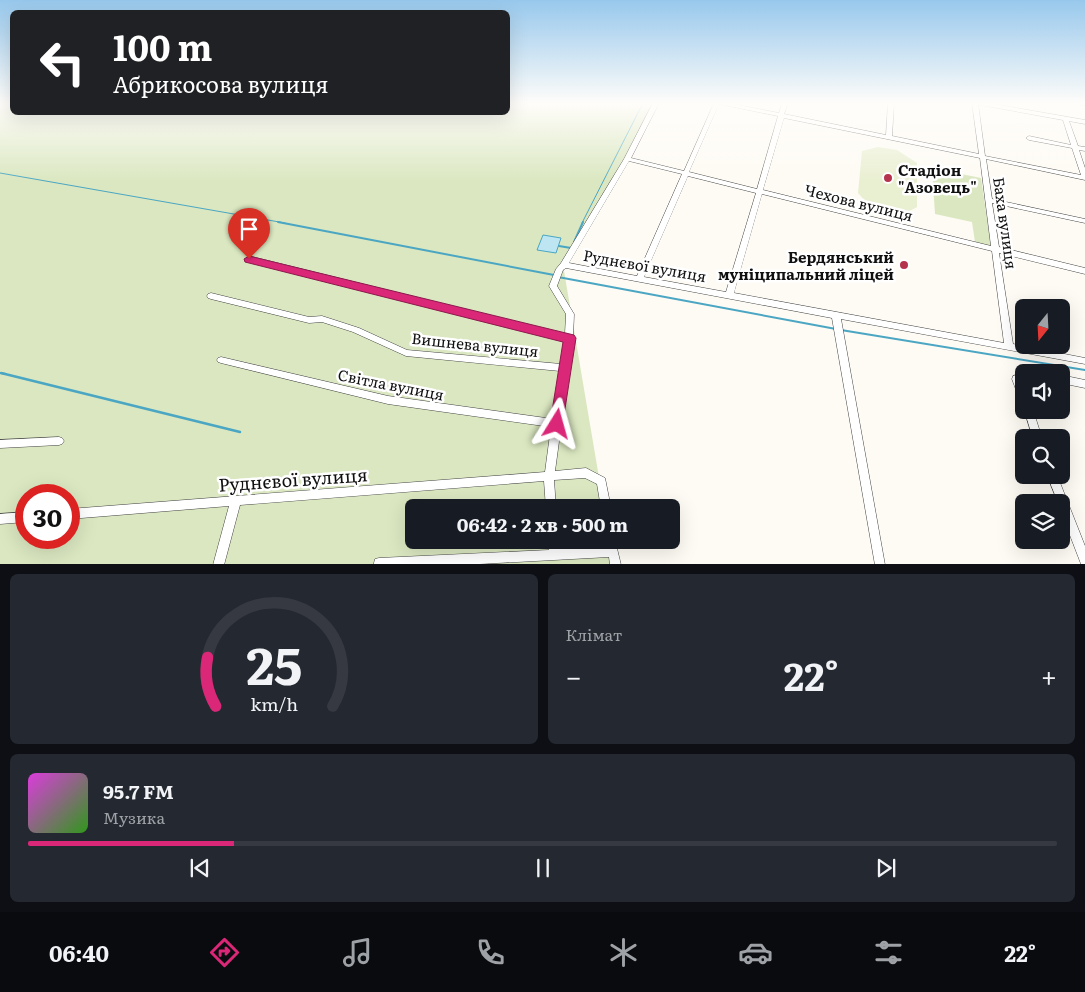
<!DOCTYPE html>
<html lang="uk">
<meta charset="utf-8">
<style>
:root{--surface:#171b24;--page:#242831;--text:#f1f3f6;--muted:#9ea1a6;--line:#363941;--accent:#db2777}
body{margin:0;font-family:Literata,serif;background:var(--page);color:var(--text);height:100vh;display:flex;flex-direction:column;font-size:19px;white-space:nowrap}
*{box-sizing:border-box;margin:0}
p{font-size:16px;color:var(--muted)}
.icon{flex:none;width:28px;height:28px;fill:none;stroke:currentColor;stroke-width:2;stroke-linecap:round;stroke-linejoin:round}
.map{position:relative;height:564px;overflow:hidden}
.drawer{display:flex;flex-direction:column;gap:10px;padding:10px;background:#0d0f14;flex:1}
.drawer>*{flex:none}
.guide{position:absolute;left:10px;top:10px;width:500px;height:105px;border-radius:8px;box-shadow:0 5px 20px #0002;background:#202124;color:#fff;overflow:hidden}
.needle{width:32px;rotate:198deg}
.fabs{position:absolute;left:1015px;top:299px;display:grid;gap:10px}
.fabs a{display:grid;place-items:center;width:55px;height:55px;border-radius:8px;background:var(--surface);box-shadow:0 5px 20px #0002;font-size:25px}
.speed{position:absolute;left:15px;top:484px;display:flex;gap:10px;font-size:25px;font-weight:700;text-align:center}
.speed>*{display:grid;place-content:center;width:65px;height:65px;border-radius:50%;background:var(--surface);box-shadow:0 5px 20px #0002;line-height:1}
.speed .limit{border:8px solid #d22;background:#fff;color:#111}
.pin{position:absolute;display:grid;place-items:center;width:42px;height:42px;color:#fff;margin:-51px -21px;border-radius:50% 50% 50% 0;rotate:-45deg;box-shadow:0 0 5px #0007}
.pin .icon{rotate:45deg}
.me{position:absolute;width:55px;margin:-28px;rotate:8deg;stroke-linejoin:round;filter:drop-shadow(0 0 4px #0008)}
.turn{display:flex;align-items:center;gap:18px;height:105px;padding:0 20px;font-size:22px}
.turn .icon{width:65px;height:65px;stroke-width:2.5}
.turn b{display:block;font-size:35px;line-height:42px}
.big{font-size:38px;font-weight:700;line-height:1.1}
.drawer .card{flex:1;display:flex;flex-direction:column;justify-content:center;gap:8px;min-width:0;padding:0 18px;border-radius:8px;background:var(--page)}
.drawer .dial{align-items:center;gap:0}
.dial svg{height:130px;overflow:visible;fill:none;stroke:var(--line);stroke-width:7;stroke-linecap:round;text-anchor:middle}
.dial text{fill:var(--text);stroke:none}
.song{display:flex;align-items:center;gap:15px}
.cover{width:60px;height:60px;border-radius:8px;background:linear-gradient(135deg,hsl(300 70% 55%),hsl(110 70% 35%))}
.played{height:5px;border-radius:2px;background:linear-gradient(90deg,var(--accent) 20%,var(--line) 20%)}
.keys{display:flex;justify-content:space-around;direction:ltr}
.heat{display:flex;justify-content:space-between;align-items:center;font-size:28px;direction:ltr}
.drawer .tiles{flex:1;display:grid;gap:10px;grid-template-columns:1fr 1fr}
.card:last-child{grid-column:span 2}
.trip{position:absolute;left:405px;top:499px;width:275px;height:50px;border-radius:8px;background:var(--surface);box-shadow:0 5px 20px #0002;font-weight:700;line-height:50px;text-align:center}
.tabs{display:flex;height:80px;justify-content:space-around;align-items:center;background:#090b0e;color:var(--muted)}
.tabs .icon{width:35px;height:35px}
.tabs .active{color:var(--accent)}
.tabs b{font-size:22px;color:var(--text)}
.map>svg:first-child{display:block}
</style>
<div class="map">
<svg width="1085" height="565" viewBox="0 0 1085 565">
<rect width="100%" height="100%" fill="#fefbf4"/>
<g fill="#dae7c0" fill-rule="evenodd">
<path d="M0,103H12V112H508V103H656L627,159L563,265L604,507L414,508V540H610L615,564H0ZM26,495H69V538H26Z"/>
<path d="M932,168L981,178L991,246L975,242L972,222L935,214Z"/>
</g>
<path fill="#e9efd1" d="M878,147L897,150L917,163V207C899,219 872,210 858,193L862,151Z"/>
<path fill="#bde6f2" stroke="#4aa6c3" d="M543,235L561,238L556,253L537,250Z"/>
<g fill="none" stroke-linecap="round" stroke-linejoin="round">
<g stroke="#4aa6c3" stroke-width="1">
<path d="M0,173L285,223"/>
<path d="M582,223L643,103"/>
</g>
<g stroke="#4aa6c3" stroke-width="2">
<path d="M278,222L554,275"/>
<path d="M574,242L583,222"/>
<path d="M559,246L571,248"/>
<path d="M558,277L836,329"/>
<path d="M841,330L1085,370"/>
<path d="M0,373L6,374"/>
</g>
<path stroke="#4aa6c3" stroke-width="2.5" d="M1,373L240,432"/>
<g stroke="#434343" stroke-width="1">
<g id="minor">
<path d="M653,103H659L631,158L684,171L714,103H728L779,113L782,103H788L784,114L886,135L888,103H894L892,136L979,154L972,103H978L985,156L1081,175L1072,148L1029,140L1026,138L1029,136L1071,145L1063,120L981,105L978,103H988L1085,120V124L1069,121L1078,146L1085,147V151L1079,150L1085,168V180L986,159L992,199L1085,219V223L992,203L999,247L1085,268V274L999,253L1013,344L1085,358V364L841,319L885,565H875L832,318L566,268L563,270L557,286L574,314L573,338L555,471L586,468L605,478L611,508H601L597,484L585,478L554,480L556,508H546L544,481L240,505L224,565H213L229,506L69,519V509L545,472L551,427L388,404L221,363L218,362L217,360L218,358L221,357L388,396L553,419L560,371L406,356L353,332L322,322L309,323L211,299L208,298L207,296L208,294L211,293L309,317L322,316L359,328L407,350L561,364L565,340L249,262L245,259L249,256L565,334L566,314L549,286L556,269L561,263L624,159ZM719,104L778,116L757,189L689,172ZM784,118L980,158L991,246L763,190ZM629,161L682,174L637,276L569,263ZM688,176L756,193L726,292L644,277ZM762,194L992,251L1004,343L734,293Z"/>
<path d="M1078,103H1085V105H1081Z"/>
<path d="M1024,373V381H1021L1024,388V404L1021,403L1012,379L1013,376Z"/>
<path d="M1061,375L1085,380V388L1061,383Z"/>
<path d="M1024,409L1033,410L1042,438H1033Z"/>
<path d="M59,437L62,438L64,441L62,444L59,445L0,448V440Z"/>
<path d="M1047,475H1057L1085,546V565L1081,564L1061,512V502H1058Z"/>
<path d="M26,512V522L0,524V514Z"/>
<path d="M549,540H559V549L606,547L605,540H615L621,565H610L609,557L461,565H374V563L375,559L379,558L549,550Z"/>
</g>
</g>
<use href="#minor" fill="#fff" fill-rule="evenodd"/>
</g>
<linearGradient id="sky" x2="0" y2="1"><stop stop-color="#97c8ec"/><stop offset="0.57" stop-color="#fffdfa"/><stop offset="1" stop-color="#fffdfa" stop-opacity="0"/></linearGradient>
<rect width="1085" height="182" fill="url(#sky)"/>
<path fill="#db2777" stroke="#8e194d" d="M249,256L574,335L576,338L562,428L557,430L552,428L550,424L563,342L245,262L244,259Z"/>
<g fill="#b6334e" stroke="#fff" stroke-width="2">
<circle cx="888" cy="178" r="5"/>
<circle cx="904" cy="265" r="5"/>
</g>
<g text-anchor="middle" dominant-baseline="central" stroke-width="5" stroke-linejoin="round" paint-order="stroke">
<g font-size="15" font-weight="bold" fill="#101010" stroke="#fff" text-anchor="start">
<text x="898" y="169">Стадіон<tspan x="898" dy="17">"Азовець"</tspan></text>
<text x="894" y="256" text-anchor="end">Бердянський<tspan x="894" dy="17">муніципальний ліцей</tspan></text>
</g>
<g font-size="15" fill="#101010" stroke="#fff">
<text transform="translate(859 202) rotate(14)">Чехова вулиця</text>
<text transform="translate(1006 223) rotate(82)">Баха вулиця</text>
<text transform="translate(645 265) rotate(10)">Руднєвої вулиця</text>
<text transform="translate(475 344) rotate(6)">Вишнева вулиця</text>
<text transform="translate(391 384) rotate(11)">Світла вулиця</text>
</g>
<g font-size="18" fill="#101010" stroke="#fff">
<text transform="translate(293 479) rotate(-4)">Руднєвої вулиця</text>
</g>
</g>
</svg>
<div class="fabs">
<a><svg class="needle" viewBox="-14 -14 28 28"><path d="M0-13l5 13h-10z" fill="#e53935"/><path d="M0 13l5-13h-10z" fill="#9ea1a6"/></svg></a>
<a><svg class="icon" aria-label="sound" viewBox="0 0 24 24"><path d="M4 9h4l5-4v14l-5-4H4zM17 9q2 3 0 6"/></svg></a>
<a><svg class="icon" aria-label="search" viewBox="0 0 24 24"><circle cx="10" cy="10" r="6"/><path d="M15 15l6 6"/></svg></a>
<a><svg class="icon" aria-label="layers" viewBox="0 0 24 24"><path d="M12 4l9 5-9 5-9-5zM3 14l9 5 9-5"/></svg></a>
</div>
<div class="speed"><div class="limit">30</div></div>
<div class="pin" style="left:249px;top:259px;background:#d93025"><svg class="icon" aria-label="arrive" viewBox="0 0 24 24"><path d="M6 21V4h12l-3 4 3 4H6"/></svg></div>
<svg class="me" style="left:557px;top:424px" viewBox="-20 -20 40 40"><path d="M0-17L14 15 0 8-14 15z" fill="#db2777" stroke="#fff" stroke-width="4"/></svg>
<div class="trip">06:42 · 2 хв · 500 m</div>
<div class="guide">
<div class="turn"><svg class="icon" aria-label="left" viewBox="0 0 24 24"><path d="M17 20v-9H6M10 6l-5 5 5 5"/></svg><div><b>100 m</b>Абрикосова вулиця</div></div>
</div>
</div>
<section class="drawer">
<div class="tiles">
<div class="card dial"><svg viewBox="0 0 100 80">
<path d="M14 69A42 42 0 1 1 86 69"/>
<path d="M14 69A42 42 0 0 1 9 39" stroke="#db2777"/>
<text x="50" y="56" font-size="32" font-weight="700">25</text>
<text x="50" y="72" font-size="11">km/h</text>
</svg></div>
<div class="card"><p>Клімат</p>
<div class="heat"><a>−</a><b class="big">22°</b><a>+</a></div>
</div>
<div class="card">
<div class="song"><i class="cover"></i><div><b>95.7 FM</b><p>Музика</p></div></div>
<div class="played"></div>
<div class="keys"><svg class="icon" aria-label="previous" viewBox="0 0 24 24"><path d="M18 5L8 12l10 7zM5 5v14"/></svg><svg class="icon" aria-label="pause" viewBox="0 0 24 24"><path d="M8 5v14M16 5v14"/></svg><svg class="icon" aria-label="next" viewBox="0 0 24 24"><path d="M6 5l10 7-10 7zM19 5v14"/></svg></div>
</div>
</div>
</section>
<nav class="tabs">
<b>06:40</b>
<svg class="icon active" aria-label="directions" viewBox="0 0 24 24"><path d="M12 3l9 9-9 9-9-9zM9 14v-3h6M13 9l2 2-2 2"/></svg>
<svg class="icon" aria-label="music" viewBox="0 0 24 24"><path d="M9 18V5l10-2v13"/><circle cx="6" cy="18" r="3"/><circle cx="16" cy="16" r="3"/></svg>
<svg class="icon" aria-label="phone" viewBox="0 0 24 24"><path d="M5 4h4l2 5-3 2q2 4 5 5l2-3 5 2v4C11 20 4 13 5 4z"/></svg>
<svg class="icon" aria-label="climate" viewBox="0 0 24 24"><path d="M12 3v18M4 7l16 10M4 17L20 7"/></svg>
<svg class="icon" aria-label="car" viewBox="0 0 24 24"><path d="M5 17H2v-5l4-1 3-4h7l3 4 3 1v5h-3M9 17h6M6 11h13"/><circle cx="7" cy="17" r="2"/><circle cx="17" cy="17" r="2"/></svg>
<svg class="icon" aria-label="filters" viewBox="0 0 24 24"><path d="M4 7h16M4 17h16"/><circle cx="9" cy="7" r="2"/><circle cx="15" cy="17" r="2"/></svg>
<b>22°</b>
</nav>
